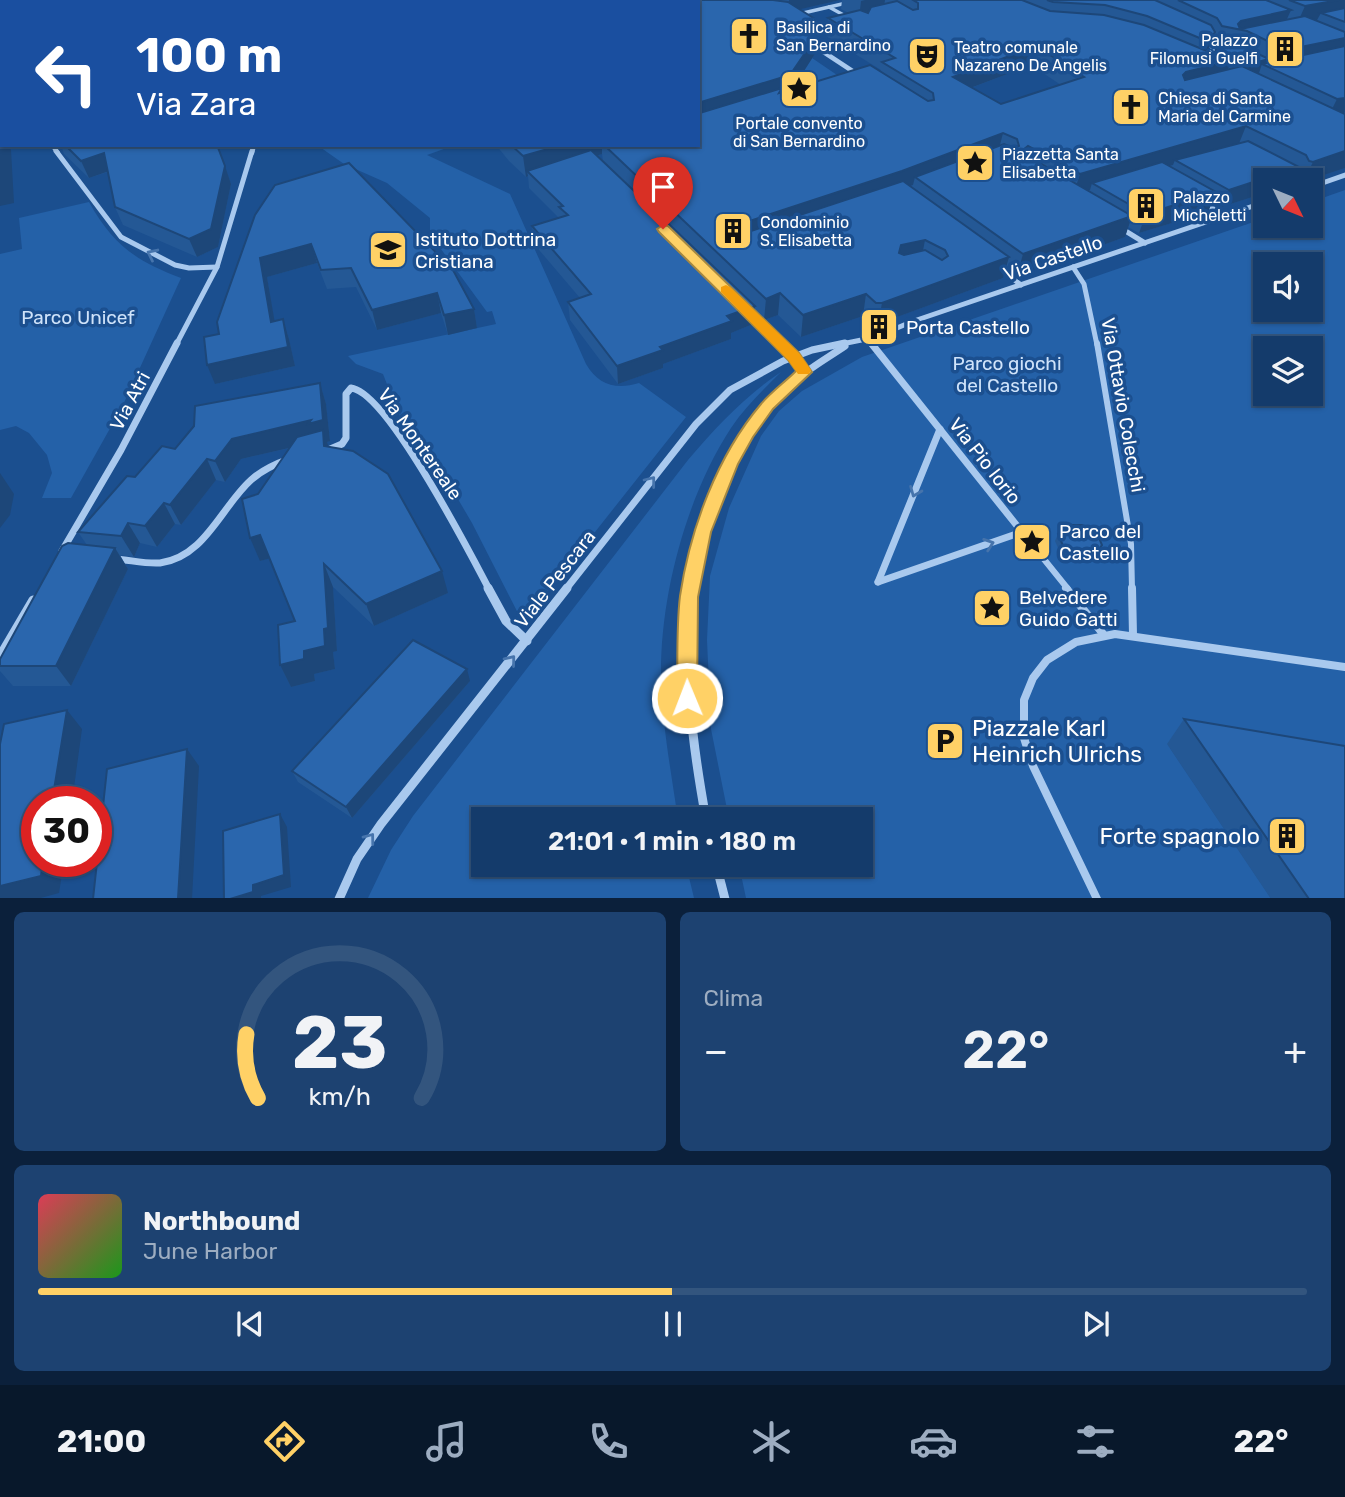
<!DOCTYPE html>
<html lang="it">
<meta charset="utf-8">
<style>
:root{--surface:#143b6b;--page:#1d4271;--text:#f1f3f6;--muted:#9dadc1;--line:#33557e;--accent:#ffd166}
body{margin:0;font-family:Rubik,sans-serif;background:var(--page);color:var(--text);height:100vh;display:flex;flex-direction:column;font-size:26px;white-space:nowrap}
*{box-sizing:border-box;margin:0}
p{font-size:23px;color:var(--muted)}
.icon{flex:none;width:38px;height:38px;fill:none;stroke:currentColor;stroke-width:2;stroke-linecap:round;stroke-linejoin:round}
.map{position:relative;height:898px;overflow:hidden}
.details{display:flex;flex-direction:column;gap:14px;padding:14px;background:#0b203b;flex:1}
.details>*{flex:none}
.guide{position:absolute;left:0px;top:0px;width:700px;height:147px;box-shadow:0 2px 5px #0004,0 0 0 2px var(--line);background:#1a4fa0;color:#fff;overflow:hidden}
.needle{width:46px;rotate:133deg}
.tools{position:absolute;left:1253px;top:168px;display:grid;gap:14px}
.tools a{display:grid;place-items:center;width:70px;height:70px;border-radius:0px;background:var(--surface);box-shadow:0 2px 5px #0004,0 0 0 2px var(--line);font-size:35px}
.speed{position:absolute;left:21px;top:786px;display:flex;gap:14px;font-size:35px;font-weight:700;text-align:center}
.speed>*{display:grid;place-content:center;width:91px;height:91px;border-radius:50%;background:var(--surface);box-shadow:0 2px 5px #0004,0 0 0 2px var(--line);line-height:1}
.speed .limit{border:10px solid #d22;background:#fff;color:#111}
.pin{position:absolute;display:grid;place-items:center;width:60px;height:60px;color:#fff;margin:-72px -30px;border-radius:50% 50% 50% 0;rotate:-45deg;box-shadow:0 0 7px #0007}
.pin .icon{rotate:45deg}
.me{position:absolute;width:77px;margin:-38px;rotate:359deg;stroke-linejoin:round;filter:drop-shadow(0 0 5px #0008)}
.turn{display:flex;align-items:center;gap:24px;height:147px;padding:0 21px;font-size:32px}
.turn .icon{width:91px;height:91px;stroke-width:2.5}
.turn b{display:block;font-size:49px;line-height:60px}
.big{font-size:52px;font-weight:600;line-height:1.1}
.details .tile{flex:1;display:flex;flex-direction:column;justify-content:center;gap:10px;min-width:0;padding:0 24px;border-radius:10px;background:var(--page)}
.details .dial{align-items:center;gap:0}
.dial svg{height:182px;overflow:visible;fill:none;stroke:var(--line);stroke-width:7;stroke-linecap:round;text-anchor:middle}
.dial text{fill:var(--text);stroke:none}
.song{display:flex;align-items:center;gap:21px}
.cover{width:84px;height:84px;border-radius:10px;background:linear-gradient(135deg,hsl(350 70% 55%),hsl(120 70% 35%))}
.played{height:7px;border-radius:4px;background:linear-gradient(90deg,var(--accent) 50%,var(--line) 50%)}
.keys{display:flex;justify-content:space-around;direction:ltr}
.heat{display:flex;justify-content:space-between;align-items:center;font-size:38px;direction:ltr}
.details .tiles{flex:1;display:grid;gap:14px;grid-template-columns:1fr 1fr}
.tile:last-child{grid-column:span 2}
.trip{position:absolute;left:471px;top:807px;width:402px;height:70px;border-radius:0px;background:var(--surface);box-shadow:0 2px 5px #0004,0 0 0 2px var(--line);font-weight:600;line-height:70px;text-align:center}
.tabs{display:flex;height:112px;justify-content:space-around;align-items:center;background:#08182b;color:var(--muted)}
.tabs .icon{width:49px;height:49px}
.tabs .on{color:var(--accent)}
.tabs b{font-size:32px;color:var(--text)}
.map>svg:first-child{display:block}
</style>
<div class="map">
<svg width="1345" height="899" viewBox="0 0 1345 899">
<rect width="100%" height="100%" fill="#1b4f8f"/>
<g fill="#2461a8" fill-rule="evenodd">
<path d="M812,58L837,75L803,87L776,69L806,67Z"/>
<path d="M317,145H455L427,155L510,194L586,364C598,385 616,390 639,383L686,417L523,623L472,523L438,465L399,415L383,374L356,364L348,356L496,324L492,311L487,312L430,234V218L387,183L344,164Z"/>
<path d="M1345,190V774L1170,748L1271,898H746L739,865L861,864V819H729L711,729L707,640L710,576L729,508L761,436L779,411L802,391L862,357L1265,218V226H1311V202ZM1265,264H1311V310H1265ZM1265,348H1311V394H1265Z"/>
<path d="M89,202C113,245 136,261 181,278L122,407L71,498H42L52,473L47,455L29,433L16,426L0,430V254L22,249L19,218Z"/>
<path d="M781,372C763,390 745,407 731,428C687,495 660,595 661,676C662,723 671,772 678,819H483V864L686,865L694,898H368L391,850L413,816L688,460C717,426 744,397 781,372Z"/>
</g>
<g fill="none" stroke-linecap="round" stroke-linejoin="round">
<g stroke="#a9c9ee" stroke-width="3.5">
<path d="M829,7L849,18"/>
<path d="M799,14L859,0"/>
</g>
<g stroke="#a9c9ee" stroke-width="5">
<path d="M1203,203L1226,216"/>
<path d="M1073,267L1084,284L1097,345"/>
</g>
<g stroke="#a9c9ee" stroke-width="6">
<path d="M1097,343L1131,544L1132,589"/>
<path d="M1022,532L1068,589"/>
</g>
<g stroke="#a9c9ee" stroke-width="8">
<path d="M1066,588L1104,635"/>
<path d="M1132,588L1133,635"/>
<path d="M1097,899L1033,766L1024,738V700L1033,678L1047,660L1076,642L1115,634L1345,667"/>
</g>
<g stroke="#a9c9ee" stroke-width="4.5">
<path d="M153,2L155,0"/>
<path d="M197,2L206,0"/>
<path d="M1205,38L1213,48L1209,60"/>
<path d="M817,40L819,49L860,76"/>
<path d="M0,83L2,85"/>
<path d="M52,145L58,153"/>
<path d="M252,153L254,145"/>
</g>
<g stroke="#a9c9ee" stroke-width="5">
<path d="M56,151L121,237L175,265L189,268L217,267"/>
<path d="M1311,187L1345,175"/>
<path d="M1119,227L1145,243"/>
<path d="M1000,269L1021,285"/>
<path d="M749,312L782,345"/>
<path d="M868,339L873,345"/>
<path d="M176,345L217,267L252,151"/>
<path d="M837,345L876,337L911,322L1265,202"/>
</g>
<g stroke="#a9c9ee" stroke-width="7">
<path d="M780,343L797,360L804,372"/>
<path d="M871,343L1022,532L878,582"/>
<path d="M328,450L342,444L346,438V394L351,388C387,392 470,553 489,589"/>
<path d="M62,551L121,450L177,343"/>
<path d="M116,559C130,560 145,564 160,563C205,557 221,507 251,480C262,470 275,464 289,459"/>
<path d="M878,582L940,429"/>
<path d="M566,589L696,424L730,390L783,361L812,350L845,343"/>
<path d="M693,589C703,514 732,441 788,387C804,371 826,359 845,346"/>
</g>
<g stroke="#a9c9ee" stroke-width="9">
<path d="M488,588L506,621L527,641"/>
<path d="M693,588C682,666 692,742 706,819"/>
<path d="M0,656L33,600"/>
<path d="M716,864L725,899"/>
<path d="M339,899L357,859L381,824L567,588"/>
</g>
</g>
<g fill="#245895" fill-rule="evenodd">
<path d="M208,0H840L799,9L818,34L816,52L792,89L880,72L881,70L826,36L828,18L849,13L841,9L842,0H1345V168L1309,180H1298L1295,175L1293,180H1265V193L1221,207L1212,202L1208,212L1139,233L1128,227L1125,237L1017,276L1006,268L1003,278L878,324H873L863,316L801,337L778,315L764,320L754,311L753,324L731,333V339L663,364V368L618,384L570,320L568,302L580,298L534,244L532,226L559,218L529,188L528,176L526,177L509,161L496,145H698V2H209ZM1212,39L1215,44L1219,45L1214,54L1207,51ZM1031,65L1061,85L1001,104L971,88ZM602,154L603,162L596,156Z"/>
<path d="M61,145H217L231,184L218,247L197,257L123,225L115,207L108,172L89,178L64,154Z"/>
<path d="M255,215L474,309L477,328L448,335L441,313L377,330L356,287L327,289L317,263L267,277L274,321L283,319L289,339L295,366L215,384L219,334Z"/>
<path d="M320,383L326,404L330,441L327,442L328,447L448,593L374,626L333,587L337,651L333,652L335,669L314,674L315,681L291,687L280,665L295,621L270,558L260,561L258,494L290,448L241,459L225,482L216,480L181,525L175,524L157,547L140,543L134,557L120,555L128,569L71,686H13L0,671V659L87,545L78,532L135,477L175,449Z"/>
<path d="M1058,534L1099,553L1090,563H1076L1061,555L1055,541Z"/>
<path d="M470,681L352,818L298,782L292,771Z"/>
<path d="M1184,719L1345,899H1271L1167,744Z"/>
</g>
<g fill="#1d4779">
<path d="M234,0H263V2H225Z"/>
<path d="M361,0H379V2H353Z"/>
<path d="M402,0H463L464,2H402Z"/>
<path d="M789,0H840L788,12Z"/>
<path d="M865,0H885L883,13L859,19L861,1Z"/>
<path d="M1339,0H1345V15L1321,13L1317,20L1297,24L1305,6Z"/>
<path d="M1291,10L1283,28L1247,31L1236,29L1241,21Z"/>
<rect x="0" y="29" width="2" height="17"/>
<path d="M1215,32L1208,51L1202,60L1209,42Z"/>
<path d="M818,34L816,52L789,95L698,123V103Z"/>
<path d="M1345,38V55L1278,69L1286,50Z"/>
<path d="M1036,46L1031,65L949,96L953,77Z"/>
<path d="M1269,59L1267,66L1262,64L1259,73L1241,77L1246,65Z"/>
<path d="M1231,61L1224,80L1179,91L1183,75L1186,72Z"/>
<path d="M0,93L2,108V145H8L11,150L14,203L0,206Z"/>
<path d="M1345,98V112L1343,115L1327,119L1337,99Z"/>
<path d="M1246,126L1238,146L1175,160L1173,165L1100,187L1092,183L1090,190L1073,195L1080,174Z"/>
<path d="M1003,133L998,153L915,177L913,185L730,248L729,233L731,227Z"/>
<path d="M562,145H602V154L531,175L527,171L528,176L526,177L523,156Z"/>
<path d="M1345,151V168L1309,180H1304L1313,162Z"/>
<path d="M104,153L112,170L89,178L81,161Z"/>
<path d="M225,166L231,184L218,247L197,257L189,239Z"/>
<path d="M1299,167L1293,180H1265V193L1221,207L1229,190Z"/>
<path d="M1216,192L1208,212L1139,233L1146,214Z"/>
<path d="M1132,216L1125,237L1017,276L1023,254Z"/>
<path d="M925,240L921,261L899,253L901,245Z"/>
<path d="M311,244L317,263L267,277L278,341L271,322L260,258Z"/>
<path d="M1009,257L1003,278L878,324L882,303Z"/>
<path d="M437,293L441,313L377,330L372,310Z"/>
<path d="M780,293L778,315L764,320L766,299Z"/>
<path d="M866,294L863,316L801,337L803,315Z"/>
<path d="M755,306L753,324L731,333V339L663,364V368L618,384L617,366L727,316Z"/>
<path d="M474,309L477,328L448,335L444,315Z"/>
<path d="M283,319L289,339L295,366L215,384L207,365Z"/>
<path d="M320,383L326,404L330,441L327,442L331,454L315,442L241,459L225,482L215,461L232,439Z"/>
<path d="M207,459L216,480L181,525L170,505Z"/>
<path d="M0,473L14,494L10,515L0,528Z"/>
<path d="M164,503L175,524L157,547L145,526Z"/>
<path d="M128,523L140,543L134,557L121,536Z"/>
<path d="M260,535L271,558L260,561L250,538Z"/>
<path d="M1102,545L1099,553L1090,563L1094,556Z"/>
<path d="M115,548L128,569L71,686L56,666Z"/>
<path d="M324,564L333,587L337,651L333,652L335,669L314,674L315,681L291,687L280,665L324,629Z"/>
<path d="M442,571L448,593L374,626L366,604Z"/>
<path d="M467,669L470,681L352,818L346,807Z"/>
<path d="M67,710L82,729L72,802H52Z"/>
<path d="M187,749L199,766L192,899H178Z"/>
<path d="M280,814L287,827L291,887L261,896V899H230L253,885Z"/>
<path d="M43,861H64L59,893L37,899H0V886Z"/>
</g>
<g fill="#2a66ad" stroke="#1d4779" stroke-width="2" fill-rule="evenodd">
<path d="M0,0H108V2H2V30L0,29Z"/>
<path d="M214,0H234L225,2H215Z"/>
<path d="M266,0H361L353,2H268Z"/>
<path d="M476,0H773L788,2L815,19L818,34L790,75L698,103V2H478Z"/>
<path d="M913,0H1022L1050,11L1104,15L1144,25L1231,61L1186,72L1183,75L1185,80L1242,66L1345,114V151L1313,162L1309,161L1306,155L1246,126L1080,174L1028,146L1023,150L1026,155L1132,216L1023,254L915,177L1004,144L1014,148L1019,146L1017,139L1003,133L902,171L731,227L729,233L736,236L903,181L1009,257L882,303H876L866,294L803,315L780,293L766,299L604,145H698V112L700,113L782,88L779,93L870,65L928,101L934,100L933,93L882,62L895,58L828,18L860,10L868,13L871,7L897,1L913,10L918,9V3ZM1036,46L1084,77L1001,104L953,77ZM925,240L945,250L948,256L942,260L925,250L904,255L899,253L901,245Z"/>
<path d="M1047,0H1155L1211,25L1215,32L1209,42L1147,16L1105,5L1053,2Z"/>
<path d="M1178,0H1266L1291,10L1241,21L1238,24L1240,29L1305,16L1345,32V38L1286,50L1247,31L1222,26L1217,18Z"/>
<path d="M1289,0H1339L1305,6Z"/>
<path d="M1345,8V22L1321,13Z"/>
<path d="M1222,41L1241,46L1269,59L1246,65L1215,52Z"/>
<path d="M1345,46V98L1337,99L1262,64Z"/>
<path d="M1248,141L1299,167L1229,190L1175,160Z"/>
<path d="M65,145H217L225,166L211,229L189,239L115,207L104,153L81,161Z"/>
<path d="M511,145H562L523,156Z"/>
<path d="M591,150L755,306L727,316L732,321L660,347L663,350L617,366L568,302L591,294L532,226L568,215L559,207L563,206L527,171Z"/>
<path d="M1162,162L1216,192L1146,214L1092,183Z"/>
<path d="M349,163L453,270L474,309L444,315L437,293L372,310L351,268L321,270L311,244L260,258L271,322L283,319L288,347L207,365L204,337L219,334L217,322L255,215L275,185Z"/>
<path d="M320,383L323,420L308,424L311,420L232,439L215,461L207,459L170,505L164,503L145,526L128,523L121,536L78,532L127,476L135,477L162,446L175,449L194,426L195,406Z"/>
<path d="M323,430L324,446L353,451L388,474L442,571L366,604L324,564L328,628L324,629L325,646L304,651V659L280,665L278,625L295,621L260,535L250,538L242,499L258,494L297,437Z"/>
<path d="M1065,525H1082L1097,533L1102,545L1094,556H1079L1064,548L1058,534Z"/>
<path d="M68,543L115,548L56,666H0V659L62,546Z"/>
<path d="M413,640L467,669L346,807L292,771Z"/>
<path d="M67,710L52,802H37V861H43L41,876L0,886V744L4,724Z"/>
<path d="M1184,719L1345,746V899H1309Z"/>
<path d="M187,749L178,899H93L107,769Z"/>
<path d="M280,814L284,875L253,885V892L230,899H224L223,831Z"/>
</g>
<defs><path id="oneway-chevron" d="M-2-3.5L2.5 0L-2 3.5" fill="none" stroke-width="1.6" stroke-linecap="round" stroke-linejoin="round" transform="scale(1.75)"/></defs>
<g stroke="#4674ac">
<use href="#oneway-chevron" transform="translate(152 254) rotate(-154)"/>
<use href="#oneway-chevron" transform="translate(651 481) rotate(-52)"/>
<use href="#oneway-chevron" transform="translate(915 492) rotate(112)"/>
<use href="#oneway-chevron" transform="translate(989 544) rotate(-19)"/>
<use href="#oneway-chevron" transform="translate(511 660) rotate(-51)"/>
<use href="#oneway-chevron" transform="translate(370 838) rotate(-53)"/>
</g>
<path fill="#ffd166" stroke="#a68842" stroke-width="2" d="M663,225L668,226L799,353L812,372L773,409L753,437L738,464L711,532L698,597L697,698L694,705L687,707L680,705L677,698C678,665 676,629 680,596C690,529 717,456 761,404C771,392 785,382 796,371L788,360L659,232L657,229Z"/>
<path fill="#f59e0b" d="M726,285L730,287L799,353L811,370L809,374H798L788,360L721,292V287Z"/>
<defs>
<g id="church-square" transform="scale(2.0125)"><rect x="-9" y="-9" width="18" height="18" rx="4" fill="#ffd166" stroke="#1b4f8f"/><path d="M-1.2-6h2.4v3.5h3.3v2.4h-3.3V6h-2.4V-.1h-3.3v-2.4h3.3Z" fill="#111"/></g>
<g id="building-square" transform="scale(2.0125)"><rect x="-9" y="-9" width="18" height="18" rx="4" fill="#ffd166" stroke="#1b4f8f"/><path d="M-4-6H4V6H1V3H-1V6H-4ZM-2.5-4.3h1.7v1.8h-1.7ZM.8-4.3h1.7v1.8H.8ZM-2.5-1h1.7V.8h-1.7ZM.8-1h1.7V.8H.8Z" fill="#111"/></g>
<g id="theatre-square" transform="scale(2.0125)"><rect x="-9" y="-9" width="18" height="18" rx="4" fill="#ffd166" stroke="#1b4f8f"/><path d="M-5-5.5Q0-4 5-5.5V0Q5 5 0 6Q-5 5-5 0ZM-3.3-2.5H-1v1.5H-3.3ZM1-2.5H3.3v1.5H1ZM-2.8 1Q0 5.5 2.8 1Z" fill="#111"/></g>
<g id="sight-square" transform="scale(2.0125)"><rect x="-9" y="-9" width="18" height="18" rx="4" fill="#ffd166" stroke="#1b4f8f"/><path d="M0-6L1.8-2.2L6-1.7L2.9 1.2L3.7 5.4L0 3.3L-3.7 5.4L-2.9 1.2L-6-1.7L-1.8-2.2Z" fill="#111"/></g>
<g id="school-square" transform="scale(2.0125)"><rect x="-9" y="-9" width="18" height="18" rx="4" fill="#ffd166" stroke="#1b4f8f"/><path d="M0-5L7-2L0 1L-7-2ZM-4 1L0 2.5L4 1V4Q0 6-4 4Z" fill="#111"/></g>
<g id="parking-square" transform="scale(2.0125)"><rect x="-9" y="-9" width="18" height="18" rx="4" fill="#ffd166" stroke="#1b4f8f"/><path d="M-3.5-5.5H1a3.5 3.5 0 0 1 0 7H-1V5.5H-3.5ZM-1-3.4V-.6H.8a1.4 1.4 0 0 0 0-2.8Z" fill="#111"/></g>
</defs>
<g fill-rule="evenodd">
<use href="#church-square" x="749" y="36"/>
<use href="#building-square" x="1285" y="49"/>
<use href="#theatre-square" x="927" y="56"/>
<use href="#sight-square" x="799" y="89"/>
<use href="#church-square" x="1131" y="107"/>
<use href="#sight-square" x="975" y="163"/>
<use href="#building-square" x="1146" y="206"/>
<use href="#building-square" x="733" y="231"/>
<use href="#school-square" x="388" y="250"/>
<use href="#building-square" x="879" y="327"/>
<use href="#sight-square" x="1032" y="542"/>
<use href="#sight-square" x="992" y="608"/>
<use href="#parking-square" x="945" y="741"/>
<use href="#building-square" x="1287" y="836"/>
</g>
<g text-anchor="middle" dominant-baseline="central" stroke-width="7" stroke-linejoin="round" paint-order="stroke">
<g font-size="16" fill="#fff" stroke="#1b4f8f" text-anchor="start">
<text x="776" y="27">Basilica di<tspan x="776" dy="18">San Bernardino</tspan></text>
<text x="1258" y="40" text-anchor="end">Palazzo<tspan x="1258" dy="18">Filomusi Guelfi</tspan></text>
<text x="954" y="47">Teatro comunale<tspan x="954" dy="18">Nazareno De Angelis</tspan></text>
<text x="1158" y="98">Chiesa di Santa<tspan x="1158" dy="18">Maria del Carmine</tspan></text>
<text x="799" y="123" text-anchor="middle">Portale convento<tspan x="799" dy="18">di San Bernardino</tspan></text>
<text x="1002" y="154">Piazzetta Santa<tspan x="1002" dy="18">Elisabetta</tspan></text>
<text x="1173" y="197">Palazzo<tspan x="1173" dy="18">Micheletti</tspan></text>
<text x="760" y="222">Condominio<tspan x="760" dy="18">S. Elisabetta</tspan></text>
</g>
<g font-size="19" fill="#fff" stroke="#1b4f8f" text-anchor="start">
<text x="415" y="239">Istituto Dottrina<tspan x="415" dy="22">Cristiana</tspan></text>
<text x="906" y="327">Porta Castello</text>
<text x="1059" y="531">Parco del<tspan x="1059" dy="22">Castello</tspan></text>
<text x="1019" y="597">Belvedere<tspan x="1019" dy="22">Guido Gatti</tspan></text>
</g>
<g font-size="19" fill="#fff" stroke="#1b4f8f">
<text transform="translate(1053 258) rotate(-19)">Via Castello</text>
<text transform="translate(130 401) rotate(-62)">Via Atri</text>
<text transform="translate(1123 405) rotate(80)">Via Ottavio Colecchi</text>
<text transform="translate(420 444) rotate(55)">Via Montereale</text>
<text transform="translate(985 461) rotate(52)">Via Pio Iorio</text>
<text transform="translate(555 579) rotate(-52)">Viale Pescara</text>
</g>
<g font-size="19" fill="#cfe3fa" stroke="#1b4f8f">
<text x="78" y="317">Parco Unicef</text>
<text x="1007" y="363">Parco giochi<tspan x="1007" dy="22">del Castello</tspan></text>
</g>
<g font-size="23" fill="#fff" stroke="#1b4f8f" text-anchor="start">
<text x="972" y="728">Piazzale Karl<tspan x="972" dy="26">Heinrich Ulrichs</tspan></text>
<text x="1260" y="836" text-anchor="end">Forte spagnolo</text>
</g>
</g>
</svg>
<div class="tools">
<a><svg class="needle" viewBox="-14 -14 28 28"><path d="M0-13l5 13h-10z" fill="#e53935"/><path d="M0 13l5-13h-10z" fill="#9dadc1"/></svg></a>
<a><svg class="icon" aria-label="sound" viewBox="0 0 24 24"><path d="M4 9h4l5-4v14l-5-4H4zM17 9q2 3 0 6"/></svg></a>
<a><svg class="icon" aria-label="layers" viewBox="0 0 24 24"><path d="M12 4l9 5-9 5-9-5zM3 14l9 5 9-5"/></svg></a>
</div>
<div class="speed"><div class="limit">30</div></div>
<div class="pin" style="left:663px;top:229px;background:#d93025"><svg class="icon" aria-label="arrive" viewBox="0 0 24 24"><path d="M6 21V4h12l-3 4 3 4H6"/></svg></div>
<svg class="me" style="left:687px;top:698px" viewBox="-20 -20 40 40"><circle r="17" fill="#ffd166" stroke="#fff" stroke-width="3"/><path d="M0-11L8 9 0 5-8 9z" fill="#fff"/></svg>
<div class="trip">21:01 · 1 min · 180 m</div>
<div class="guide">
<div class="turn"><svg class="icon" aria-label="left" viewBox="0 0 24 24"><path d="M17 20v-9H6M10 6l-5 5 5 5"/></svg><div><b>100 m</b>Via Zara</div></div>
</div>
</div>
<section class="details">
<div class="tiles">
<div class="tile dial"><svg viewBox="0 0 100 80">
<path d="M14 69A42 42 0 1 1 86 69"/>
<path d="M14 69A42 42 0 0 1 9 41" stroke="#ffd166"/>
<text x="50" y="56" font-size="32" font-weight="700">23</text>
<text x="50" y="72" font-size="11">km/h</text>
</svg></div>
<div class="tile"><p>Clima</p>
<div class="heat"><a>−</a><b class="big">22°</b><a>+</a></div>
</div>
<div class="tile">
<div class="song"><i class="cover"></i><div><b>Northbound</b><p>June Harbor</p></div></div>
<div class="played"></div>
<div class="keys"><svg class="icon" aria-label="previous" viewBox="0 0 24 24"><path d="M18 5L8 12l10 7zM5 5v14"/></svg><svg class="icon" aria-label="pause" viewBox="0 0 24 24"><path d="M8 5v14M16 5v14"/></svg><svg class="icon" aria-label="next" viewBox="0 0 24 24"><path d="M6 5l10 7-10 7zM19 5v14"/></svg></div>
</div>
</div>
</section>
<nav class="tabs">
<b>21:00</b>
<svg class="icon on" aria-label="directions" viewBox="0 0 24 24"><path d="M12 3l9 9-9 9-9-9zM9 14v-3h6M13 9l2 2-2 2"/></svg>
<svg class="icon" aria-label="music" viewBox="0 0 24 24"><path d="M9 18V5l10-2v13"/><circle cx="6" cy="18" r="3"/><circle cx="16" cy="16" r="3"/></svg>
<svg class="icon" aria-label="phone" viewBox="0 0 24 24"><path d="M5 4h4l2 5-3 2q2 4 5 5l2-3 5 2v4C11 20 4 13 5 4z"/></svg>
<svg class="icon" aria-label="climate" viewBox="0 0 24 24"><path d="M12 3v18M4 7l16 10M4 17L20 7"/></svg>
<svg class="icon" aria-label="car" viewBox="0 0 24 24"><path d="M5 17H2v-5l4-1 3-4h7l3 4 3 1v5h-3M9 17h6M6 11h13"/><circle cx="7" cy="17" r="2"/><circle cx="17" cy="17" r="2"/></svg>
<svg class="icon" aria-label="filters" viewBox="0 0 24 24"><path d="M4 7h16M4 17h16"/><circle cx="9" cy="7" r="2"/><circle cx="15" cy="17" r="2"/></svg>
<b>22°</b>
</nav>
